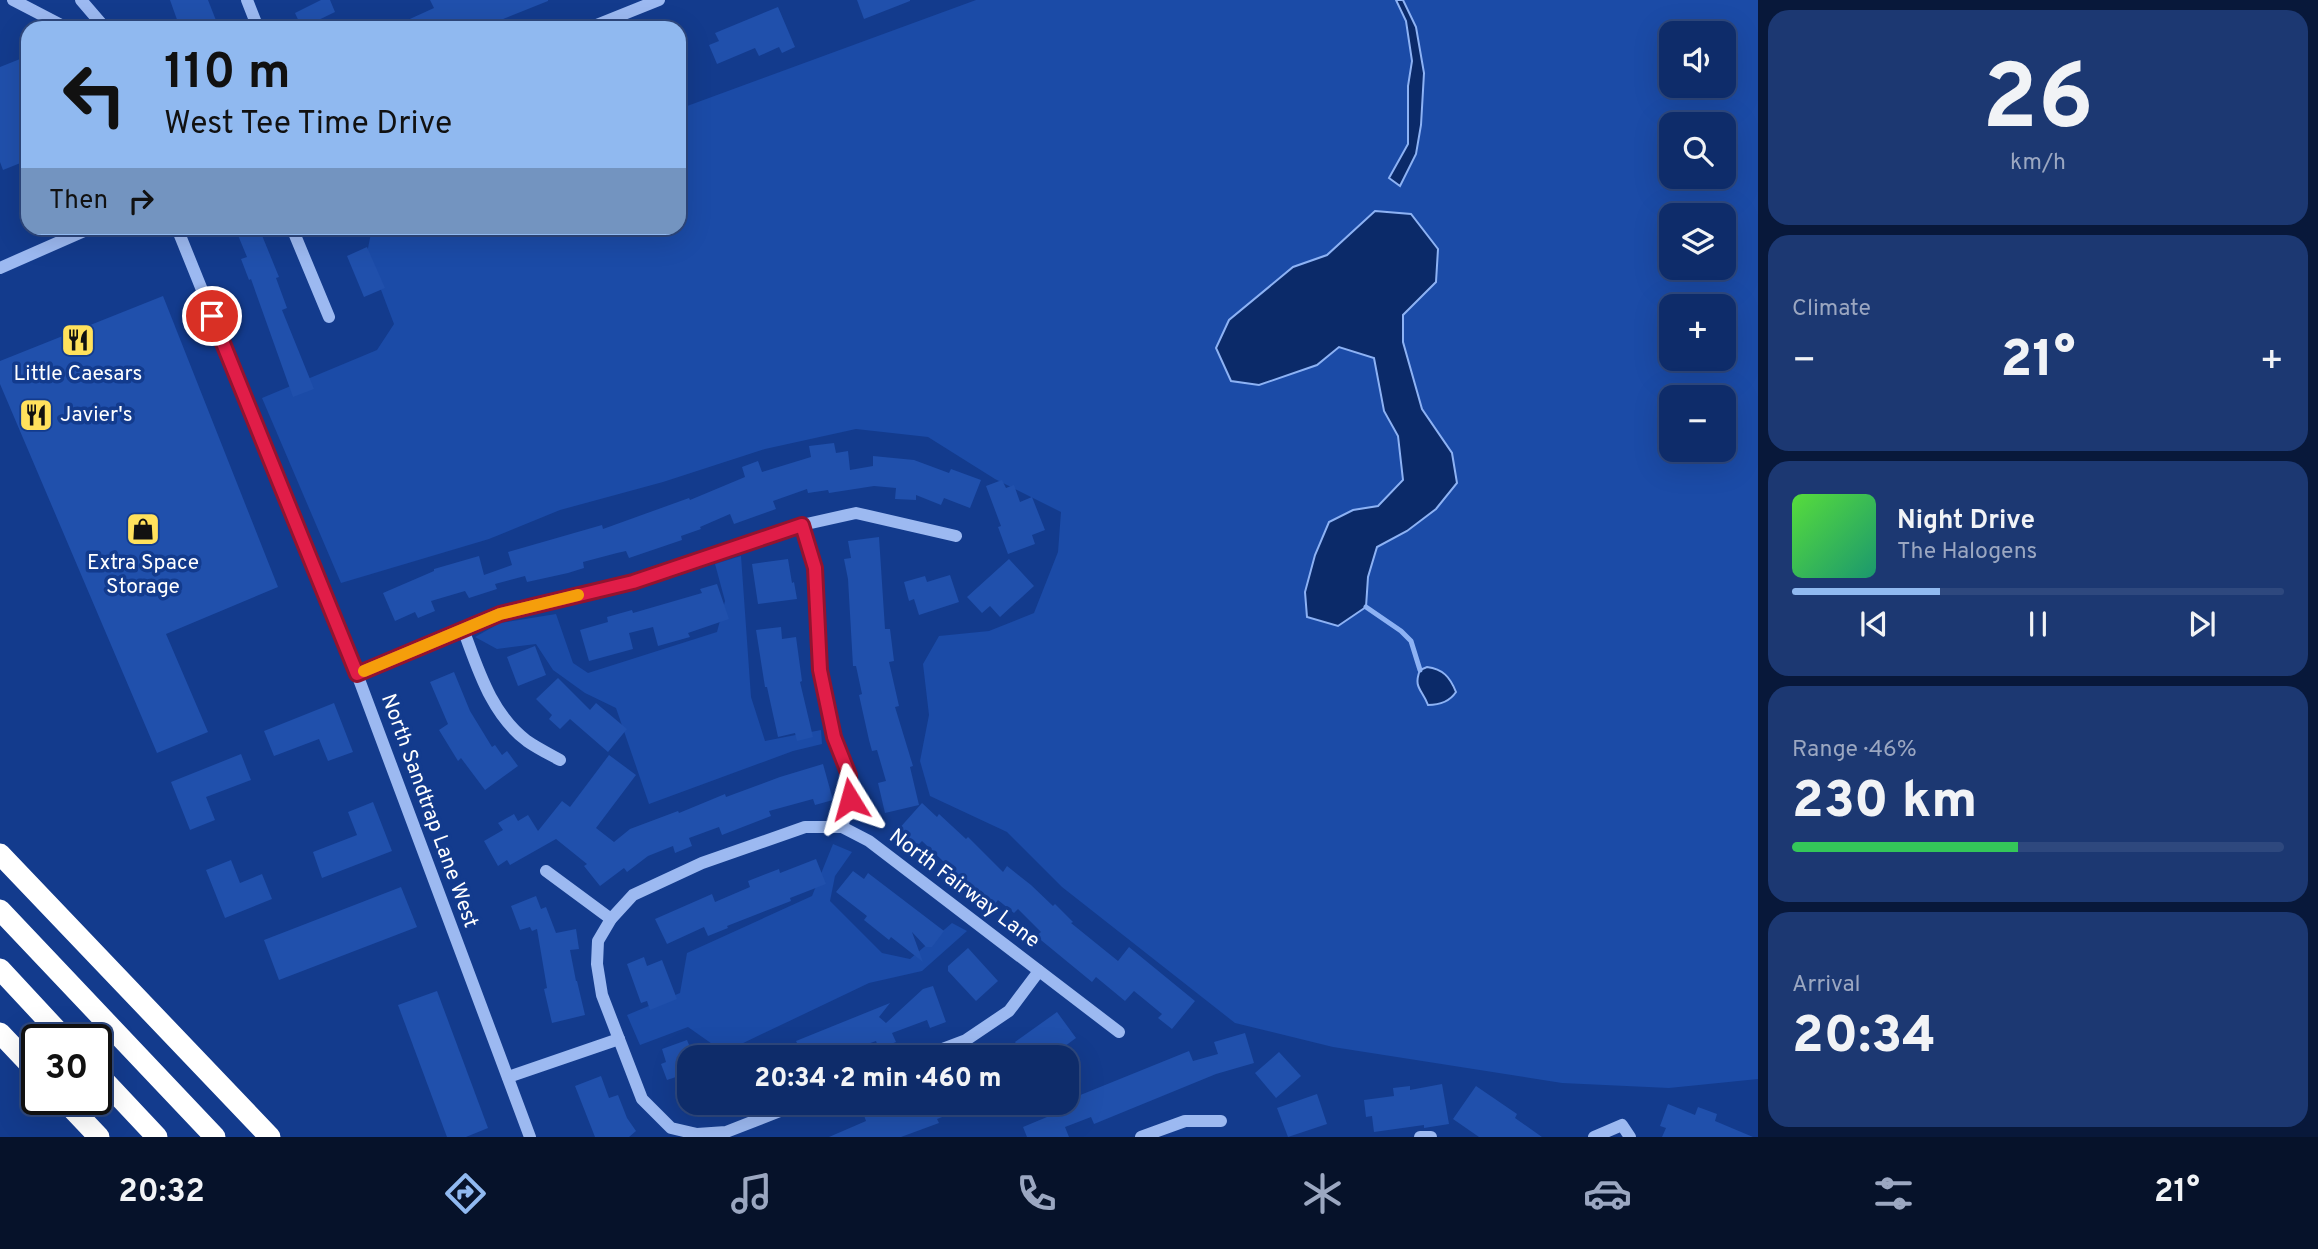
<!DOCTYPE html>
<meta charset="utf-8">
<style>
:root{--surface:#0e2c6a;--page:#1c3872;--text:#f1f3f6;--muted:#9ba7c1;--line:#2e487e;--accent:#90b9f0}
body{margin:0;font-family:Overpass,sans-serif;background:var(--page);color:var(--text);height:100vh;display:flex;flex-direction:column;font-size:26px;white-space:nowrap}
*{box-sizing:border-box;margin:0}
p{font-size:23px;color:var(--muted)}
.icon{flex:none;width:38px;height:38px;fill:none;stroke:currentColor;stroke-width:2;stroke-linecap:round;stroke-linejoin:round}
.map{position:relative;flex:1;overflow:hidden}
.drawer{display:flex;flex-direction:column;gap:10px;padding:10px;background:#08183a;width:560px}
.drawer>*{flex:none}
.hud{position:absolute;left:21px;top:21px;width:665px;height:214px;border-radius:21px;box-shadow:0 7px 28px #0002,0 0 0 2px var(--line);background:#90b9f0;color:#111;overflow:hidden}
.buttons{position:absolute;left:1659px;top:21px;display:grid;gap:14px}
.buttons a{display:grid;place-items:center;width:77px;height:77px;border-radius:14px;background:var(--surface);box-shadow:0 7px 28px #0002,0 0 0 2px var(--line);font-size:35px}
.speed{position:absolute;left:21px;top:1024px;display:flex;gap:14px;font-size:35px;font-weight:700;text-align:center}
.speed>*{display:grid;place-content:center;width:91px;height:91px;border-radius:50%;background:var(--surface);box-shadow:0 7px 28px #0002,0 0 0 2px var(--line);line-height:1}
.speed .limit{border:4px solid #111;border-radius:10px;background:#fff;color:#111}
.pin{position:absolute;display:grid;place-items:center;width:60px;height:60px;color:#fff;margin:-30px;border:4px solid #fff;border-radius:50%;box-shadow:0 2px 7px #0007}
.me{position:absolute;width:77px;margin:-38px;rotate:352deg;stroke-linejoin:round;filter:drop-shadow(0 0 5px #0008)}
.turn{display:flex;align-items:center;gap:24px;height:147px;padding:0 28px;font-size:32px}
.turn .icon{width:91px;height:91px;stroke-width:2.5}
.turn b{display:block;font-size:49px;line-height:60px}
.then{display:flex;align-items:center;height:66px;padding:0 28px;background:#0003;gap:14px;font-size:26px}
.big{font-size:52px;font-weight:800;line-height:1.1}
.drawer .widget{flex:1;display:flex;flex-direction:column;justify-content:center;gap:10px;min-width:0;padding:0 24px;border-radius:21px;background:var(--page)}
.drawer .dial{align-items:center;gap:0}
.dial b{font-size:91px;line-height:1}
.song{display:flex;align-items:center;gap:21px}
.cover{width:84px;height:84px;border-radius:10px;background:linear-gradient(135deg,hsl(110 70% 55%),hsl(160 70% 35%))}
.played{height:7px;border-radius:4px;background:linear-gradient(90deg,var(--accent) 30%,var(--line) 30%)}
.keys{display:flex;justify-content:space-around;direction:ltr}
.heat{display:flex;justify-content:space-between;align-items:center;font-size:38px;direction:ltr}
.charge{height:10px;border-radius:5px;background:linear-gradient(90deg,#34c759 46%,var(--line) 0)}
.trip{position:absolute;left:677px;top:1045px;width:402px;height:70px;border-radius:21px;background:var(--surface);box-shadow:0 7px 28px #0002,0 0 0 2px var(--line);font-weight:800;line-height:70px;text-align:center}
.tab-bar{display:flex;height:112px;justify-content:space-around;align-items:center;background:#06122a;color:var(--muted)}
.tab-bar .icon{width:49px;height:49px}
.tab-bar .active{color:var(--accent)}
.tab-bar b{font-size:32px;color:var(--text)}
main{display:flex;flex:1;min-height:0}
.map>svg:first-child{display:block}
</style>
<main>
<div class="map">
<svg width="1758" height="1137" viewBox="0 0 1758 1137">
<rect width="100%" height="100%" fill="#133b8d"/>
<g fill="#1b4ba7" fill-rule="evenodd">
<path d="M976,0H1758V1079L1669,1088L1562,1083L1333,1047L1235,1023L1062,887L1007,832L930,796L920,761L929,715L923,664L939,636L989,631L1034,613L1058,552L1061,512L995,479L928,437L856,429L765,449L663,482L560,510L489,539L341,583L262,398L377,350L394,324L367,253L372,228H679V109ZM1671,33H1724V86H1671ZM1671,124H1724V177H1671ZM1671,215H1724V268H1671ZM1671,306H1724V359H1671ZM1671,397H1724V450H1671Z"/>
<path d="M741,556L751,697L765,741L821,730L822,744L793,751L649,804L616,708L585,693L553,670L536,644L497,649L475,637L500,623L556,614L573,663L588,673L717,632L725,601L715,564Z"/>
<path d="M833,844L852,852L835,876L830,901L882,953L910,959L952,923L967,931L922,971L869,983L737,1046H715L688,1027L640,1045L627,1015L680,993L687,953L812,896Z"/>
</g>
<g fill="#0b2a69" stroke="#8db2f4" stroke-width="2">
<path d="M1396,0H1403L1416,27L1424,73L1421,125L1416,154L1400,186L1389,178L1408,144V86L1412,61L1406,21Z"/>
<path d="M1375,211L1411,214L1438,249L1436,282L1403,315V342L1422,409L1452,453L1457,483L1436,509L1407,531L1377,547L1368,577L1366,607L1338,626L1307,617L1305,592L1315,555L1329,522L1353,510L1378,506L1403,480L1398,436L1384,411L1374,358L1339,347L1317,365L1259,385L1231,381L1216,348L1229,320L1293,267L1327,255Z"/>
<path d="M1427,667C1443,669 1450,677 1456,692C1450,701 1439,705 1428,705C1422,689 1413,688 1420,670Z"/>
</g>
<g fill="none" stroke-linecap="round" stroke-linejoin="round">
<path stroke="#8db2f4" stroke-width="5" d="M1366,607L1401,631L1411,641L1420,670"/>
</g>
<g fill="#2050ac">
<path d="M170,0H208L217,23L204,28H180Z"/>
<path d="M321,0H330L335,12L302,28L295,13Z"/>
<path d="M430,0H548V1L481,28H390L434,8Z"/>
<path d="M857,0H910V1L864,19Z"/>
<path d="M778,7L795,47L782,53L779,47L759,56L755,48L717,64L709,45L719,41L715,33Z"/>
<path d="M20,59L28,80V160L3,170L0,162V67Z"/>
<path d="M235,228H259L279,277L276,278L287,308L282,310L314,389L293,397L251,279L249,280L241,259L247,257Z"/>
<path d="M367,247L385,288L364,297L347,256Z"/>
<path d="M163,296L278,587L166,634L208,732L157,753L0,384V361Z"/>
<path d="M834,443L836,453L848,451L850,470L873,466V456L914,460L949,473L951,469L981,480L970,508L944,498L941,505L916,495V500L895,499L896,488L874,486L829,493L828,490L808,493L807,489L773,501L776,509L734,524L730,514L700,527L701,529L681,536L682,540L629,558L626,551L617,553L583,562L584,568L568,573L527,582L525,576L495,584L497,589L469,598L465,591L431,601L435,611L418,618L415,612L395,621L383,593L434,571V569L479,556L484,575L512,565L508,552L602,525L603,529L689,498L690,500L745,477L742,467L758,461L762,472L811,457L809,446Z"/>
<path d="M1002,480L1006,488L1014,485L1020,502L1032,497L1045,530L1032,535L1035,544L1008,554L998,527L1001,526L986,486Z"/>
<path d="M879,537L885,629H890L894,661L889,662L899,706L895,707L913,766L910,767L919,805L885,813L878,783L886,781L877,750L872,751L869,740L859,695L862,694L856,666H853L848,579L844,559L851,558L848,541Z"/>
<path d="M788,559L792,583L794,582L797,599L758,604L752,564Z"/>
<path d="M1009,559L1034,586L1000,617L990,606L982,613L967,597Z"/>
<path d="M950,575L959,602L919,615L914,599L909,601L904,582L925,576L927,582Z"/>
<path d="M717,584L729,619L688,633L690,637L658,646L653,627L629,633L633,649L589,661L580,630L608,622L607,617L632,610L633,613L702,593L700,589Z"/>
<path d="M781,627L782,639L796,637L802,681L800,682L813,737L797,741L795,733L778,737L767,687H765L756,630Z"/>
<path d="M535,646L546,675L518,686L507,657Z"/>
<path d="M454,672L470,711L492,747L495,745L502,755L507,751L518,766L485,790L461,758L458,761L439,730L448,724L430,682Z"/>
<path d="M558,678L590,710L596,703L627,729L608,752L570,719L560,729L549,719L552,715L536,699Z"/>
<path d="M334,703L353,752L328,761L319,739L274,756L264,731Z"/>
<path d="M241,754L251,780L206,797L215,820L190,830L171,782Z"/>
<path d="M609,755L636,775L596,828L614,842L630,829L678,811L679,813L725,794L726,797L780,777L823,764L833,800L815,805L813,799L769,811L771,816L722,835L719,827L689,838L692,846L675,853L673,846L648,856L627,872L624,868L600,886L584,866L587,864L556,839L510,865L507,860L498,866L484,841L503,830L498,823L514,814L518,821L528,815L538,831L562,801L570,807Z"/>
<path d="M373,802L392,851L322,878L313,852L357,835L348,812Z"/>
<path d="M922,803L937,817L939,814L966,839L968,837L1003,872L1007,866L1031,885L1053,906L1055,904L1073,922L1071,923L1118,961L1129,947L1195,1001L1172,1029L1158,1018L1162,1014L1134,991L1125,1001L1096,977L1092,982L1036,936L1041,932L1018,909L1014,913L998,900L994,905L977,893L960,874L956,878L941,864L944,862L922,841L916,847L897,831Z"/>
<path d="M816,859L826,884L790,898L791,901L727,926L728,928L708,936L704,927L667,944L655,919L712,894L715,902L750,887L748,881L779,869L780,873Z"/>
<path d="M231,860L240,883L262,874L272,899L225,918L206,870Z"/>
<path d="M853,871L864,879L868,873L944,931L932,947H926L912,932L923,962L891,937L889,940L864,920L867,916L836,892Z"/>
<path d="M401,887L417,927L279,980L264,940Z"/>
<path d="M536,896L541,909L546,907L556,933L576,929L579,949L570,950L576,981H577L585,1015L552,1023L544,989L547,988L537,929L532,931L530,927L520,930L511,906Z"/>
<path d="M968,948L998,981L976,1001L948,971V966Z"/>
<path d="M644,957L647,966L662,960L677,999L650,1010L647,1001L641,1003L627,964Z"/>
<path d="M933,986L946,1022L930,1028L927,1020L892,1033L896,1042L879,1049L876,1041L845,1052L847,1057H763L797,1043L796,1041L890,1003L879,1017L886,1023L923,989Z"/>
<path d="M437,991L488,1128L466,1137H447L398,1005Z"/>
<path d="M1057,1012L1076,1038L1050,1057H1026L1015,1042Z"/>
<path d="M1245,1033L1254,1063L1216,1074L1094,1124L1091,1117L1065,1127L1069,1137H1027L1023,1127L1071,1107L1068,1100L1189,1051L1193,1061L1218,1054L1214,1042Z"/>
<path d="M687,1040L694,1057H690V1067L677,1072L679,1076L667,1080L661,1064L666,1062L662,1049Z"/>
<path d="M1279,1052L1301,1076L1276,1098L1255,1073Z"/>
<path d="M601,1076L609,1098L618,1095L627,1118L636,1131L629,1137H595L575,1086Z"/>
<path d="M1442,1084L1449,1124L1424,1128V1125L1374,1132L1372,1116L1366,1117L1364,1100L1394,1096L1393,1088L1410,1086V1090Z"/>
<path d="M1476,1086L1517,1114L1515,1118L1542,1137H1479L1453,1119Z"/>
<path d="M1317,1094L1327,1124L1288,1137L1277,1108Z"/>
<path d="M892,1102H976V1104L937,1119L939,1123L901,1137H829L866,1121L862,1110L880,1103L881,1107Z"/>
<path d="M1668,1104L1695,1115L1698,1107L1717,1114L1715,1121L1753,1137H1662L1666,1128L1660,1126Z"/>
</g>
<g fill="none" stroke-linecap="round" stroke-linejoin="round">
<g stroke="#9cb9f1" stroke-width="12">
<path d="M13,0L67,28"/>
<path d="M81,0L105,28"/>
<path d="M247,0L258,28"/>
<path d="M589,28L659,0"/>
<path d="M177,228L357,674L530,1137"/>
<path d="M292,228L329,317"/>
<path d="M0,268L91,228"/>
<path d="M802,525L815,568L820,670L834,737L849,775L850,799L842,827"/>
<path d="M463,629C478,669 491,714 527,741C537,748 549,754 560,760"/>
<path d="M357,674L500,614L633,582L802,525L856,513L956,536"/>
<path d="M546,871L611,919"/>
<path d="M921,1057L966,1040L1009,1011L1039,971"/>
<path d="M508,1077L619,1039"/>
<path d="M803,1102L726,1132L697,1134L671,1128L642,1099L602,995L597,964L598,941L611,919L633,895L702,863L805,827H842L869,841L1119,1032"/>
<path d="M1141,1137L1185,1121H1221"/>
<path d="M1420,1137H1431"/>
<path d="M1594,1137L1622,1125L1630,1137"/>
</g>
<g stroke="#fff" stroke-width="21">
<path d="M0,854L270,1137"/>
<path d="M0,910L215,1137"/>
<path d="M0,969L66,1040"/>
<path d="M0,1033L37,1072"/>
<path d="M96,1072L157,1137"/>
<path d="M63,1099L99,1137"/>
</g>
</g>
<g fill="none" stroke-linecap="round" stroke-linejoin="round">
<g stroke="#92132f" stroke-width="18">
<path id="route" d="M212,316L357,674L500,614L633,582L802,525L815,568L820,670L834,737L849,775L850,799"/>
</g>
<use href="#route" stroke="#e11d48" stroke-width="12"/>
<path stroke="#f59e0b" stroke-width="12" d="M364,671L500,614L578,595"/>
</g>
<defs>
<g id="restaurant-square" transform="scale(1.75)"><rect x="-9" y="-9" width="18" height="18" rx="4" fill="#ffe15c" stroke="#133b8d"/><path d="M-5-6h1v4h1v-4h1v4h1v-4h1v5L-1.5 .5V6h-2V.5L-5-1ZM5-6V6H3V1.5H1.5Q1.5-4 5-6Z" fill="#111"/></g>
<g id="shop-square" transform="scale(1.75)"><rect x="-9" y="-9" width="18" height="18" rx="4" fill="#ffe15c" stroke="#133b8d"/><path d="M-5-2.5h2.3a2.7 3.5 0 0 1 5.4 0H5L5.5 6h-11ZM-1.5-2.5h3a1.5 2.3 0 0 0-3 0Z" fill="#111"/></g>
</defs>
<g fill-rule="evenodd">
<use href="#restaurant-square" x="78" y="340"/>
<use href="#restaurant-square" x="36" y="415"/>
<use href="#shop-square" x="143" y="529"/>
</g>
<g text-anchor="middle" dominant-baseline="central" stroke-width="7" stroke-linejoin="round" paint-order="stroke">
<g font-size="21" fill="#fff" stroke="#133b8d">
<text x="78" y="374">Little Caesars</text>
<text x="60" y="415" text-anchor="start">Javier's</text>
<text x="143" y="563">Extra Space<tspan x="143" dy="24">Storage</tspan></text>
</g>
<g font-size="21" fill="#fff" stroke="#133b8d">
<text transform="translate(429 811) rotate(70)">North Sandtrap Lane West</text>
<text transform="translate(964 889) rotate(37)">North Fairway Lane</text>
</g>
</g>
</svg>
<div class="buttons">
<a><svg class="icon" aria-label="sound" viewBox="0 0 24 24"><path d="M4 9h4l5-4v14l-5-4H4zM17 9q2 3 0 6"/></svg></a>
<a><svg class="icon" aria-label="search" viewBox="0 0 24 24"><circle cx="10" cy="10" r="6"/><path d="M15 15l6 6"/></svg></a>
<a><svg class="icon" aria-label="layers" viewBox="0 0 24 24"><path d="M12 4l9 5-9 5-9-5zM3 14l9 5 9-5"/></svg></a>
<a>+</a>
<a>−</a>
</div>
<div class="speed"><div class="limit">30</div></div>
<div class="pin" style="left:212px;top:316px;background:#d93025"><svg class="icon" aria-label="arrive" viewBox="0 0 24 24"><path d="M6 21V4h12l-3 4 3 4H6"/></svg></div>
<svg class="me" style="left:850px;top:799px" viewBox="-20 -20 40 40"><path d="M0-17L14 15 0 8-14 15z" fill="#e11d48" stroke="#fff" stroke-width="4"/></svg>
<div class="trip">20:34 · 2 min · 460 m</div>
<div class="hud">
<div class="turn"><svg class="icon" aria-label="left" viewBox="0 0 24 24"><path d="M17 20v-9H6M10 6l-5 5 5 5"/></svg><div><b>110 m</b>West Tee Time Drive</div></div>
<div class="then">Then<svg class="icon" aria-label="right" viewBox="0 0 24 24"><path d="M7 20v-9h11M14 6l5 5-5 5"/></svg></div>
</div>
</div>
<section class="drawer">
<div class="widget dial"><b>26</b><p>km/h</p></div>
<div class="widget"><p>Climate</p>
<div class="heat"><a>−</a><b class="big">21°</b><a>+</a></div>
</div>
<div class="widget">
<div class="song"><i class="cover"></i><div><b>Night Drive</b><p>The Halogens</p></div></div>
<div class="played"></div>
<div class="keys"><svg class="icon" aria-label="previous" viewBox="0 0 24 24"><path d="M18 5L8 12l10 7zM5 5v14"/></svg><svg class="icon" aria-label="pause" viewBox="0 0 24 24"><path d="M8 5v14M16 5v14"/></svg><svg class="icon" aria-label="next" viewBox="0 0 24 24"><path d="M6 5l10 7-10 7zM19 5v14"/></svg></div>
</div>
<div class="widget"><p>Range · 46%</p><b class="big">230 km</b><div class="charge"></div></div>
<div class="widget"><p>Arrival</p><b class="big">20:34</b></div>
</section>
</main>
<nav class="tab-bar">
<b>20:32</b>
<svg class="icon active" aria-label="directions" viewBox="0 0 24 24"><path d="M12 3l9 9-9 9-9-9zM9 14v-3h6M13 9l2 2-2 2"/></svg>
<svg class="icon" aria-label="music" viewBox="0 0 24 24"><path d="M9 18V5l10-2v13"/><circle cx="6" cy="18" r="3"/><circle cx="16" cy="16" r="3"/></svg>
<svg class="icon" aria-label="phone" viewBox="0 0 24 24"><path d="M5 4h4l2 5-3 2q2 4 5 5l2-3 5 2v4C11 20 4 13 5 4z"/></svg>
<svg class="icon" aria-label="climate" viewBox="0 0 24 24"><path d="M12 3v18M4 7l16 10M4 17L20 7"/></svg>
<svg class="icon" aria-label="car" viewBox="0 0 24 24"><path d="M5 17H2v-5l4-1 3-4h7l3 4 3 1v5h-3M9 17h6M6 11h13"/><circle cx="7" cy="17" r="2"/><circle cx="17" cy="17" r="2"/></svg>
<svg class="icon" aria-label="filters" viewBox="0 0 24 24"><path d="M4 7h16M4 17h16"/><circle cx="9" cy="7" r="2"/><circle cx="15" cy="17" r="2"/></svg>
<b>21°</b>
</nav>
